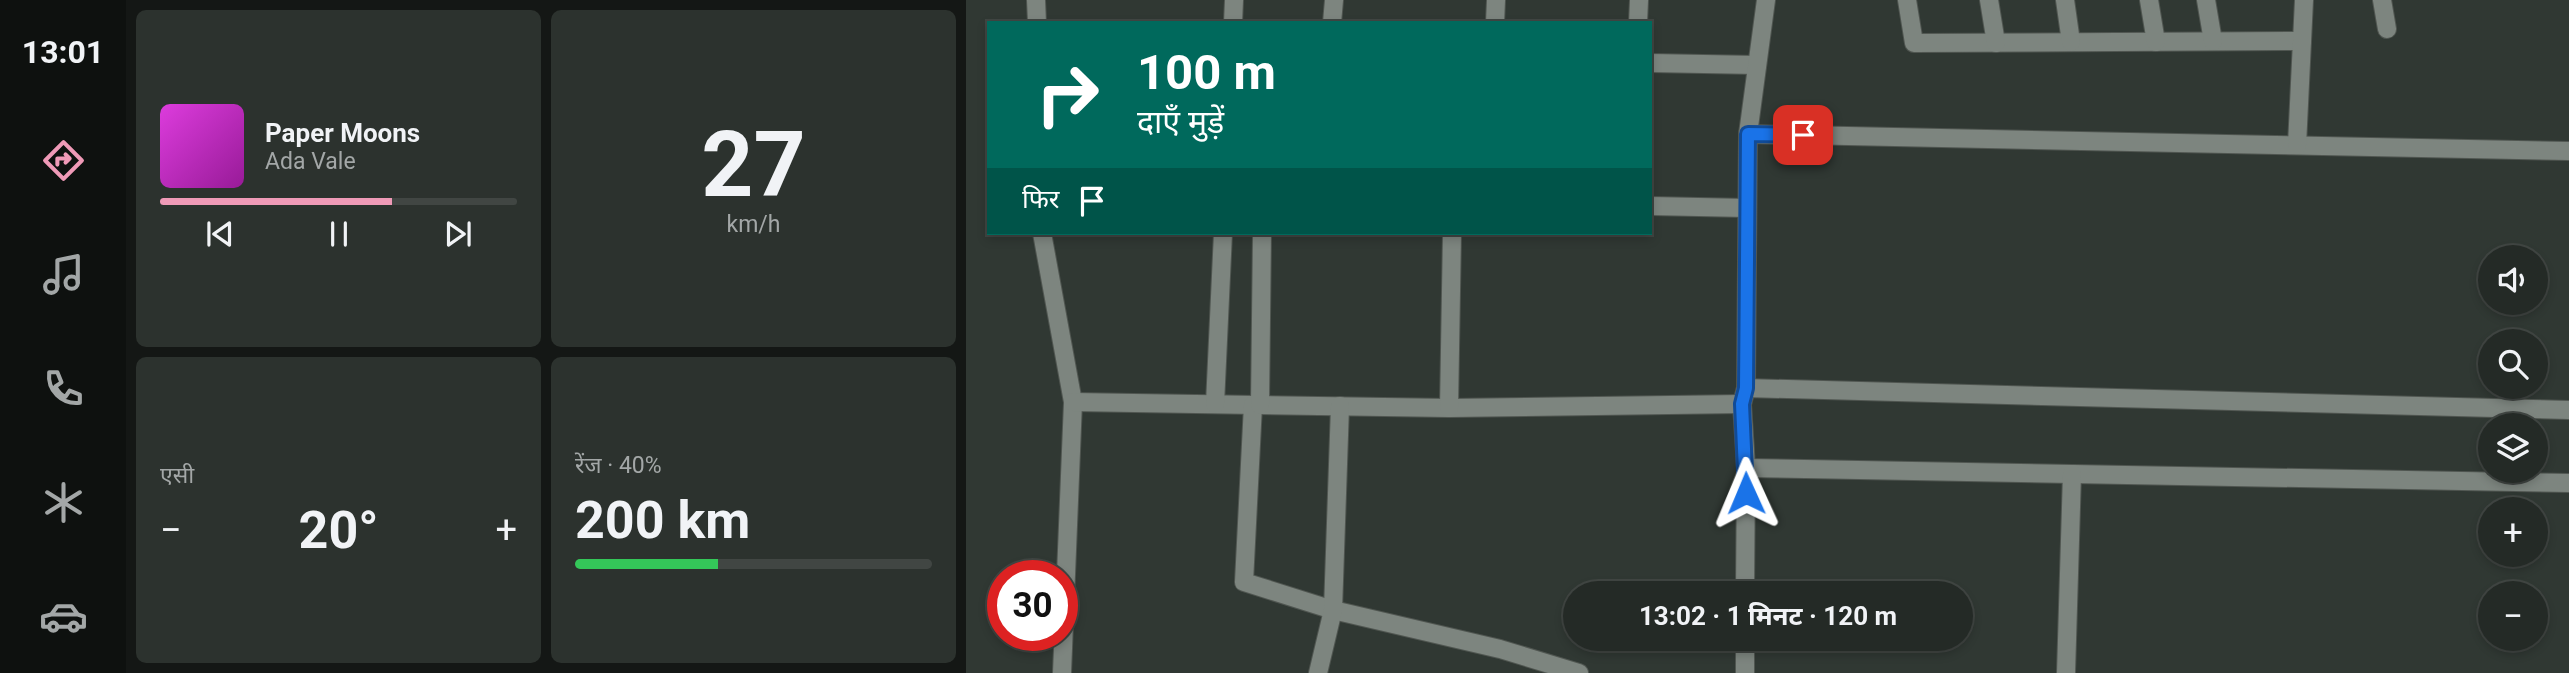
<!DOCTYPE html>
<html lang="hi">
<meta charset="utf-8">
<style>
:root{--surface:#242a26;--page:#2c322e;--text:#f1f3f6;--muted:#a3a7a7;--line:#414643;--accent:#ef9ab7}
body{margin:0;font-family:Roboto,"Noto Sans Devanagari",sans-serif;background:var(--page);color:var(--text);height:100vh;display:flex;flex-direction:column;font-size:26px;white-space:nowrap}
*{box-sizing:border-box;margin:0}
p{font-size:23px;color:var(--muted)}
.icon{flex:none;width:38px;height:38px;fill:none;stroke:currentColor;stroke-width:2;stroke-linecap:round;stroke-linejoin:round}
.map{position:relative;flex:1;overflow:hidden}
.drawer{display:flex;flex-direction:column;gap:10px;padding:10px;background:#141715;width:840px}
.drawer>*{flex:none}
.hud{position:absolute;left:21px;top:21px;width:665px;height:214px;border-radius:0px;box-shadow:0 4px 10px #0003,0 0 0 2px var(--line);background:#00695c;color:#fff;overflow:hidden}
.buttons{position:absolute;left:1512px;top:245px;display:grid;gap:14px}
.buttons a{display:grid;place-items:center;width:70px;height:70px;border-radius:50%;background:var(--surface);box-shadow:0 4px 10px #0003,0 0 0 2px var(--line);font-size:35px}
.speed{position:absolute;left:21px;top:560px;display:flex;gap:14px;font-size:35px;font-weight:700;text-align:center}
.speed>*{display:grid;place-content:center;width:91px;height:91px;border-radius:50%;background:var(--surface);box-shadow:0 4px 10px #0003,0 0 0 2px var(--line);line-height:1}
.speed .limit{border:10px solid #d22;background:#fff;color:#111}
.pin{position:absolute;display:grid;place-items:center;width:60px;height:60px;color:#fff;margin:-30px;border-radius:14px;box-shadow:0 4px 10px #0006}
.me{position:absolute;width:77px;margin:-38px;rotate:359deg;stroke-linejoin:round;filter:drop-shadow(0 0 5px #0008)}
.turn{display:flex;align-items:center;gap:24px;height:147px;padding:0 35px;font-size:32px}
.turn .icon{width:91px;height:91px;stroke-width:2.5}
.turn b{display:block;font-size:49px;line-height:60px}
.then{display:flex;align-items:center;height:66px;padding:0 35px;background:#0003;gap:14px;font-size:26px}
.big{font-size:52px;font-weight:700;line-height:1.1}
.drawer .widget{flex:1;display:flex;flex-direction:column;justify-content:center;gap:10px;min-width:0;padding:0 24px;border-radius:10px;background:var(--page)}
.drawer .dial{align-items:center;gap:0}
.dial b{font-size:91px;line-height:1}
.song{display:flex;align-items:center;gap:21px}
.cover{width:84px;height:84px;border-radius:10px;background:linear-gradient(135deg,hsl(300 70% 55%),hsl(300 70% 35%))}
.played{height:7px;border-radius:4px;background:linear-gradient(90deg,var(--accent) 65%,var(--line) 65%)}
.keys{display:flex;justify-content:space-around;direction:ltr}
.heat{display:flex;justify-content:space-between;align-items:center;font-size:38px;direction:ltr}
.charge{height:10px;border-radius:5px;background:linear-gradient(90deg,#34c759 40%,var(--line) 0)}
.drawer .tiles{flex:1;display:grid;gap:10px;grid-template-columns:repeat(2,1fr)}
.trip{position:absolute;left:597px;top:581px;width:410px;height:70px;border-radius:35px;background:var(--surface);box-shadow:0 4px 10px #0003,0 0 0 2px var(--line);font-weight:700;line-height:70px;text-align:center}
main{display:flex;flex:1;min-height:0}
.tabs{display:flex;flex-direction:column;width:126px;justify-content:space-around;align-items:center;background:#0e110f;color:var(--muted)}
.tabs .icon{width:49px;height:49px}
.tabs .on{color:var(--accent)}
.tabs b{font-size:32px;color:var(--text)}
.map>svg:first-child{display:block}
</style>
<main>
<nav class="tabs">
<b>13:01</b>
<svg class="icon on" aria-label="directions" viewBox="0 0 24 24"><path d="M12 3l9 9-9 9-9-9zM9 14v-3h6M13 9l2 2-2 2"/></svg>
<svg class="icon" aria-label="music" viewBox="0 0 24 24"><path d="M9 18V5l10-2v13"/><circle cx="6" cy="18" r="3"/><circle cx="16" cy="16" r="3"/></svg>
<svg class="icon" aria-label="phone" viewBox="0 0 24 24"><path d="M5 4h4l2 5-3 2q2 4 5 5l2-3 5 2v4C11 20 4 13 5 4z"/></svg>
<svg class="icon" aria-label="climate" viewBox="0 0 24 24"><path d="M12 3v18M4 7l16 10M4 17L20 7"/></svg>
<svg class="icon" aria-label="car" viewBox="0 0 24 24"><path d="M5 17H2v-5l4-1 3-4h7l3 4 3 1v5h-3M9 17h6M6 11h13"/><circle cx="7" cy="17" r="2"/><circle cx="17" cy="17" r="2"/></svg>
</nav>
<section class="drawer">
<div class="tiles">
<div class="widget">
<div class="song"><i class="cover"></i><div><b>Paper Moons</b><p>Ada Vale</p></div></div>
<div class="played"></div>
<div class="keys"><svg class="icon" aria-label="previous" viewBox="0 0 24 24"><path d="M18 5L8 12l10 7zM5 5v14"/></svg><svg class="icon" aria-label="pause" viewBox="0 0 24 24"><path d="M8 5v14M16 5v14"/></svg><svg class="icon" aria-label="next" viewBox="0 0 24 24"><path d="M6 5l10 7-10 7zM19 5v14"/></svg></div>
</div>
<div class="widget dial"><b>27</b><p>km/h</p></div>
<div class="widget"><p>एसी</p>
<div class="heat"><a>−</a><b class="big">20°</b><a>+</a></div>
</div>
<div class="widget"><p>रेंज · 40%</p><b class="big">200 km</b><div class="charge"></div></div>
</div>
</section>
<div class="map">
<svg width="1603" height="673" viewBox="0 0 1603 673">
<rect width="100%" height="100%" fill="#303833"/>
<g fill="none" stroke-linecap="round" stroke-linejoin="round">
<g stroke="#505651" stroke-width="20">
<g id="minor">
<path d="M70,0L71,23"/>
<path d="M941,0L948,43L1336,41"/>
<path d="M1023,0L1030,43"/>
<path d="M1099,0L1105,42"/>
<path d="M1183,0L1190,42"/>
<path d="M1240,0L1247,41"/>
<path d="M1416,0L1421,29"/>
<path d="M267,23L268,0"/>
<path d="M366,23L368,0"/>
<path d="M529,23L530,0"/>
<path d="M672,23L673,0"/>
<path d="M684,63L791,65"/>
<path d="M782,134L1603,151"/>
<path d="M1331,145L1338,0"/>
<path d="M684,206L781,208"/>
<path d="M76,233L107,402L96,673"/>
<path d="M780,388L1603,410"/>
<path d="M107,402L483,408L776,404"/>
<path d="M249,404L257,233"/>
<path d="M287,405L278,582L367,610L534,649L613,673"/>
<path d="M294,405L296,233"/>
<path d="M483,408L486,233"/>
<path d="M780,468L1603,483"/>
<path d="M779,593L780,468L776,404L780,388L782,134L800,0"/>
<path d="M352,673L367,610L374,406"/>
<path d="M779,673V639"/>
<path d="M1100,673L1106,474"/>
</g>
</g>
<use href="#minor" stroke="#7d857f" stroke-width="18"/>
</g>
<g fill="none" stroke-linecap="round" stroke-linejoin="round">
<g stroke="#114b97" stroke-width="18">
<path id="route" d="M780,493L776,404L780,388L782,134L837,135"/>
</g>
<use href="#route" stroke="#1a73e8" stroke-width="12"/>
</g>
</svg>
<div class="buttons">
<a><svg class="icon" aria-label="sound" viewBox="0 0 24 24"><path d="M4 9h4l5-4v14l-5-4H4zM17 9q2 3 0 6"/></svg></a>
<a><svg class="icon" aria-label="search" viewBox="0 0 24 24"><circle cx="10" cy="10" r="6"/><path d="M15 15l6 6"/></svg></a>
<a><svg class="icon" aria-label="layers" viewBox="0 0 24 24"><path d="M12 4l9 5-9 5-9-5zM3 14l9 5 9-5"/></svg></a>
<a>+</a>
<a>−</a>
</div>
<div class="speed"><div class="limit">30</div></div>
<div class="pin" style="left:837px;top:135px;background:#d93025"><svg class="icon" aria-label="arrive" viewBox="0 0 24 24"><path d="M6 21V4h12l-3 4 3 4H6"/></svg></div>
<svg class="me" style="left:780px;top:493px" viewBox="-20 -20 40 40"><path d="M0-17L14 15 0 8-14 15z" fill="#1a73e8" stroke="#fff" stroke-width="4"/></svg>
<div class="trip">13:02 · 1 मिनट · 120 m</div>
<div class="hud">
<div class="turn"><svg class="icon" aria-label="right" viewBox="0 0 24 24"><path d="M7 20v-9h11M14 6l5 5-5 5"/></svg><div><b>100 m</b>दाएँ मुड़ें</div></div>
<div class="then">फिर<svg class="icon" aria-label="arrive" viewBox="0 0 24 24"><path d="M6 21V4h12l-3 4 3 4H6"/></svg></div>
</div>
</div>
</main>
